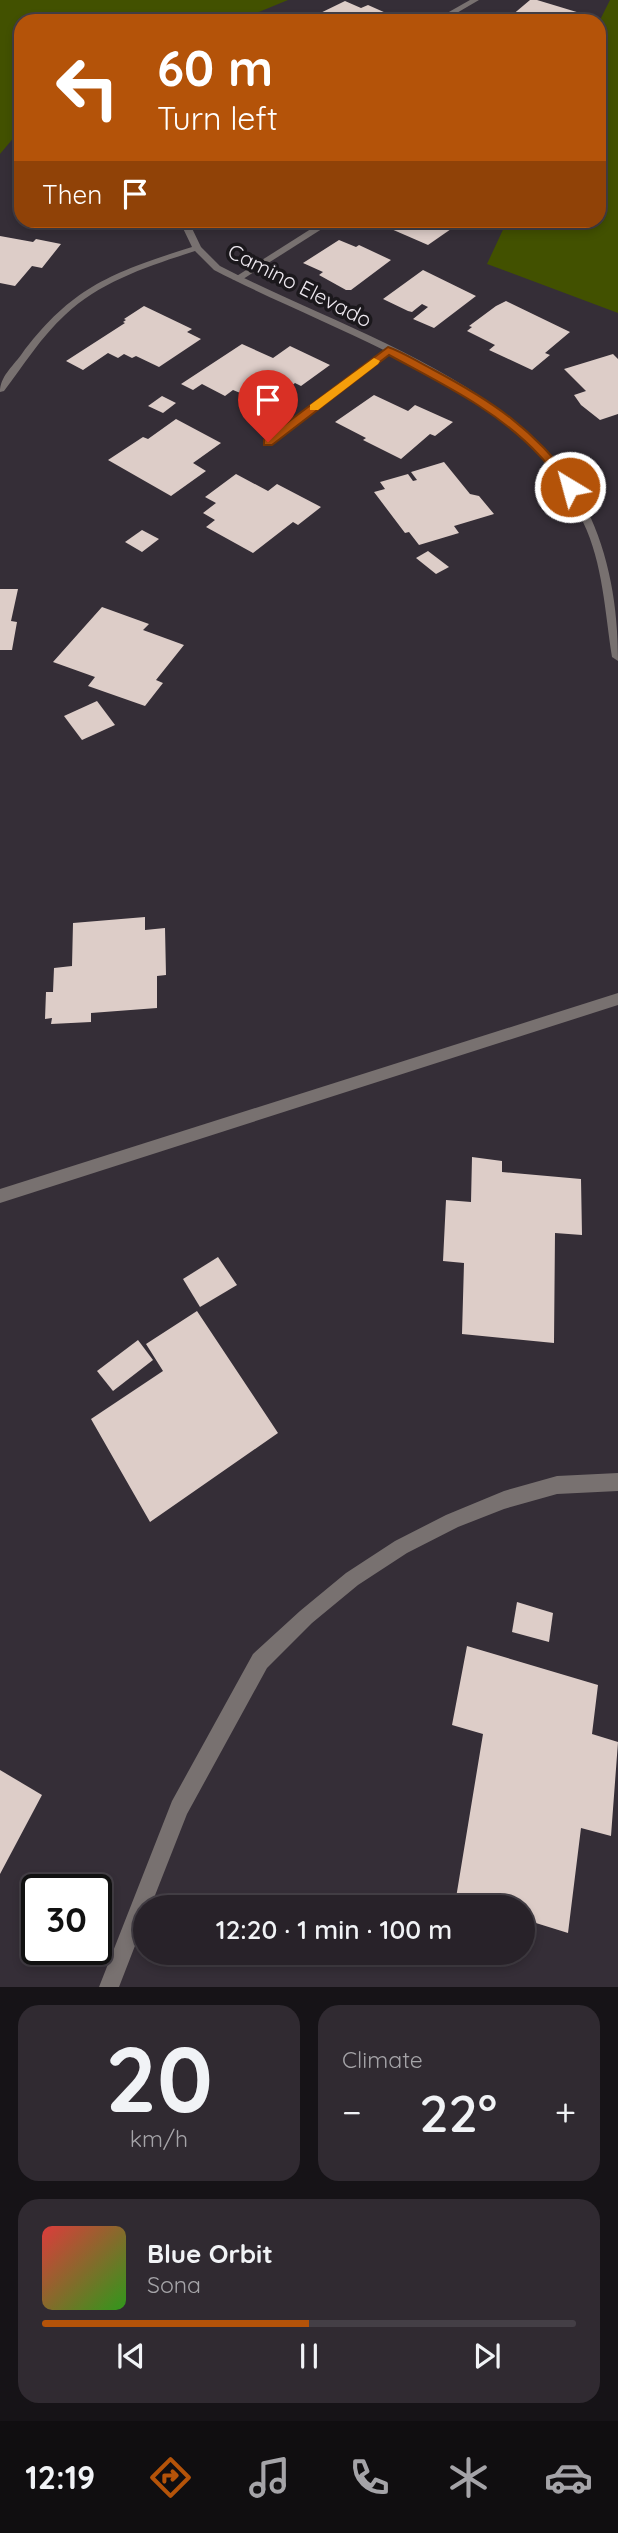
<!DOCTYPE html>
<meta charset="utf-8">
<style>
:root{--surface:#282229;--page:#302a31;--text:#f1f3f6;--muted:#a5a4a8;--line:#443f46;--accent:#b45309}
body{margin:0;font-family:Quicksand,sans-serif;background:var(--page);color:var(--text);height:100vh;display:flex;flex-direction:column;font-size:26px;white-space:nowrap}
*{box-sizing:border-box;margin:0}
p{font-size:23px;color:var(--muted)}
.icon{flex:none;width:38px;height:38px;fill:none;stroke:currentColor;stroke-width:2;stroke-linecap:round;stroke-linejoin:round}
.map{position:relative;height:1987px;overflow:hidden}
.panel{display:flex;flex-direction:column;gap:18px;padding:18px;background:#161317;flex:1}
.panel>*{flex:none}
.top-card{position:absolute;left:14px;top:14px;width:592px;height:214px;border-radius:21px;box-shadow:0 4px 10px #0003,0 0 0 2px var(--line);background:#b45309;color:#fff;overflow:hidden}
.speed{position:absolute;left:21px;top:1874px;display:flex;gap:14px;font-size:35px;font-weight:700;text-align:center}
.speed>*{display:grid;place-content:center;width:91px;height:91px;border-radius:50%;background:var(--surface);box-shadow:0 4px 10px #0003,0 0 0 2px var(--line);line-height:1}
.speed .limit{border:4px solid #111;border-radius:10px;background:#fff;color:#111}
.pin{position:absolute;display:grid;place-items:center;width:60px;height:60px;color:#fff;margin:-72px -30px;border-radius:50% 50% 50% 0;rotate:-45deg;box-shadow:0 0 7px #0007}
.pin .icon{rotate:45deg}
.me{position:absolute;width:77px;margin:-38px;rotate:323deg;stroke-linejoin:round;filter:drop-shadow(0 0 5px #0008)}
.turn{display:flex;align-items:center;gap:24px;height:147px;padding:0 28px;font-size:32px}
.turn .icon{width:91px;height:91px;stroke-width:2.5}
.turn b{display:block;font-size:49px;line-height:60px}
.then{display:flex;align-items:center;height:66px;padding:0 28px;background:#0003;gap:14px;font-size:26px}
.big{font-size:52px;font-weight:600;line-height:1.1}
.panel .tile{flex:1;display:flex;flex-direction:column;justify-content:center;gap:10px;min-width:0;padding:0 24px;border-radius:21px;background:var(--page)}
.panel .dial{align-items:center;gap:0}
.dial b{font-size:91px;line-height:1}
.song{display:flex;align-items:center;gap:21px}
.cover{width:84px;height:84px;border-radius:10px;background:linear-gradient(135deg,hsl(0 70% 55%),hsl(110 70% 35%))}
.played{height:7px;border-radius:4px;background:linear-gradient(90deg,var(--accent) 50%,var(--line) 50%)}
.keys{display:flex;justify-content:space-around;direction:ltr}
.heat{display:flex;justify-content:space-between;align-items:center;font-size:38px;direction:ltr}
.panel .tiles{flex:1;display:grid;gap:18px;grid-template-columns:1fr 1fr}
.tile:last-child{grid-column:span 2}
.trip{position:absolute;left:133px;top:1895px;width:402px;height:70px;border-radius:35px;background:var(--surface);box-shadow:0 4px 10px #0003,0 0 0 2px var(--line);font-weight:600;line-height:70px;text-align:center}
.menu{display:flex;height:112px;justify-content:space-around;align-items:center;background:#100e10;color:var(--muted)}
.menu .icon{width:49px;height:49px}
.menu .active{color:var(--accent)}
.menu b{font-size:32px;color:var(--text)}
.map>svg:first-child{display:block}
</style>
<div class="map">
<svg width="618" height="1987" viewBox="0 0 618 1987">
<rect width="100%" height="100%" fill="#352e37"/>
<g fill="#425100">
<path d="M0,0H288L237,21H21V129L0,154Z"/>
<path d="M610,0H618V313L487,264L507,221L598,220V24Z"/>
</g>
<g fill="#ddcdc8">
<path d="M530,0H537L580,13L570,21H505Z"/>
<path d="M345,1L361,8L368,5L386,13L368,21L308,19Z"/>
<path d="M31,220H121L119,230H83L84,226L81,229H60L61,226H29Z"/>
<path d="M389,220H464L428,245L382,225Z"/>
<path d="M0,236L33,242L36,239L61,244L42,268L32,266L15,286L0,283Z"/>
<path d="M339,240L356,247L359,245L391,260L351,290H346L319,275L323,272L303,263Z"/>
<path d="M423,270L476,296L434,328L413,319L428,307L422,304L412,312L408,311L383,299Z"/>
<path d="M506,301L570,332L545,353L550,355L532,370L489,350L495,345L467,331L472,327L469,326L496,306Z"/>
<path d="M144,306L192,329L187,332L201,339L159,367L136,356L132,358L124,354L118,358L108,353L83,370L66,361L125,323L123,322L126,320L124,319Z"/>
<path d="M242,344L273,358L290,346L330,365L301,386L295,383L267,404L233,390L225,396L202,384L193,390L181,384Z"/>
<path d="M613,354L618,359V414L600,420L581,405L574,395L586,391L564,369Z"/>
<path d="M374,395L408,411L415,405L453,422L435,436L430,434L401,459L363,440L366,438L335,422Z"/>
<path d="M162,396L176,403L163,413L148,406Z"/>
<path d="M176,419L221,443L193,463L206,471L171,496L108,460L143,437L148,439Z"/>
<path d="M444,462L470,494L479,496L494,514L454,526L459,533L419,545L409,532L405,533L374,492L385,489L380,482L408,474L413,481L417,480L411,472Z"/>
<path d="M236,474L268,491L277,484L321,507L298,525L293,522L253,553L206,527L215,520L203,513L216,503L205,497Z"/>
<path d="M142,530L159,539L142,552L125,542Z"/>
<path d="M428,551L449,567L436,574L416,558Z"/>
<path d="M0,589H18L11,621L17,622L12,650H0Z"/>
<path d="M102,607L149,624L143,630L184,645L156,680L163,683L145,706L88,686L95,677L53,662Z"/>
<path d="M97,701L115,725L82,740L64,716Z"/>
<path d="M145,917V930L165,928L166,975L157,976V1008L91,1013V1022L51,1024L52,1018L45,1019L46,992H53L54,968L72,966L73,923Z"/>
<path d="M472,1157L502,1161V1172L581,1179L582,1235L555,1233L554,1343L462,1334L464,1263L443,1261L446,1200L471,1202Z"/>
<path d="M218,1257L237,1285L200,1307L183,1279Z"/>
<path d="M197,1311L278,1433L150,1522L91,1419L163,1371L146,1344Z"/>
<path d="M138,1340L153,1360L113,1391L97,1371Z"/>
<path d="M517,1602L553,1613L549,1642L512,1632Z"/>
<path d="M467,1646L598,1685L592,1734L618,1742L611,1836L581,1828L568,1933L523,1919V1908H486L456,1898L483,1734L452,1725Z"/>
<path d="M0,1770L42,1795L0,1874Z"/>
</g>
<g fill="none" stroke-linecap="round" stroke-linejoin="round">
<g fill="#787170" fill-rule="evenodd">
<path d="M325,220H336L240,281L232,279Z"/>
<path d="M385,349L393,351L272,444H264V440Z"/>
<path d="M618,993V1005L0,1203V1189Z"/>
</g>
<g fill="#787170" fill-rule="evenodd">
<path d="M470,0H479L443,21H433Z"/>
<path d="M179,220H188L201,247L220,266C325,320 466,365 546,451C553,459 561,466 567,475C605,531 618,594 618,661L612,657C605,613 603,563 583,522C576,507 567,489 557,476C483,378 322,326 214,270L195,251C149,266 101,281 65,315C41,337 23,366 4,391L0,392C0,377 12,367 21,355C71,287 113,272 192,247Z"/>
<path d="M618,1473V1491L557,1494L504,1509L458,1527L407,1553L358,1585L312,1623L267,1668L187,1814L150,1908H145V1920L119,1987H99L172,1801L253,1654L300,1611L346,1573L395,1541L446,1515L504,1491L557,1476Z"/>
</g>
</g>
<path fill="#b45309" stroke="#753606" stroke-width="2" d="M388,347C403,352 418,362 432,369C494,402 532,428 575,484V490H566C557,478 549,465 539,455C497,410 442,384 389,355L272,445H264V440Z"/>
<path fill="#f59e0b" d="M374,358L380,361L378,364L318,410H310V405Z"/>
<g text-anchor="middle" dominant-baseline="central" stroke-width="7" stroke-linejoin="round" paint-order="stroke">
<g font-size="21" fill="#eee9f0" stroke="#1b181c">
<text transform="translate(300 285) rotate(27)">Camino Elevado</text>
</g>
</g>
</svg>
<div class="speed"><div class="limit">30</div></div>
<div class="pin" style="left:268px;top:442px;background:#d93025"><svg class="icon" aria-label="arrive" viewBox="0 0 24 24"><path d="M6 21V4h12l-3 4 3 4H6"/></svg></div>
<svg class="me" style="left:570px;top:487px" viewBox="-20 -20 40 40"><circle r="17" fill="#b45309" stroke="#fff" stroke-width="3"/><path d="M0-11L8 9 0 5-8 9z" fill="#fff"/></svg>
<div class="trip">12:20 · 1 min · 100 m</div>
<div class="top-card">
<div class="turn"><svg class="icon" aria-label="left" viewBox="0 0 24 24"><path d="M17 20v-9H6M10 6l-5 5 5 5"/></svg><div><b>60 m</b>Turn left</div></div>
<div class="then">Then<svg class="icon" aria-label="arrive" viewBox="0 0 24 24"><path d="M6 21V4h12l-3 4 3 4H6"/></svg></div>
</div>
</div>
<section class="panel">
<div class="tiles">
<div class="tile dial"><b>20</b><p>km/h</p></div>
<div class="tile"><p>Climate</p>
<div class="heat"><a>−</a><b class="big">22°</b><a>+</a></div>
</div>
<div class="tile">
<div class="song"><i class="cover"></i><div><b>Blue Orbit</b><p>Sona</p></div></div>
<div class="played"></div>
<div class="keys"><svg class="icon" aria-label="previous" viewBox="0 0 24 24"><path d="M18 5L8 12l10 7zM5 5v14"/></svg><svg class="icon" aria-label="pause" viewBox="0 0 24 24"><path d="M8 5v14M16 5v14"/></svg><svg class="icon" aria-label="next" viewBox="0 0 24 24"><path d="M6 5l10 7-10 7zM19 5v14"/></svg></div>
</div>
</div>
</section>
<nav class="menu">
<b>12:19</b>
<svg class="icon active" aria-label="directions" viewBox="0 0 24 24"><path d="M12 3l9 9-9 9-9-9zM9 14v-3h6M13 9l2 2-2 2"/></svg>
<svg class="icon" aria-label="music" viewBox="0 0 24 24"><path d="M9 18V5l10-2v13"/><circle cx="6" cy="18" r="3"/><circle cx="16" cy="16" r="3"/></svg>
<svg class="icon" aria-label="phone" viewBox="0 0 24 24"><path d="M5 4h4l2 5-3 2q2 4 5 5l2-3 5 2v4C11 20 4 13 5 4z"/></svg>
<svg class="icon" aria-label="climate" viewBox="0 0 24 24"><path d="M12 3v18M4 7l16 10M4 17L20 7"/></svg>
<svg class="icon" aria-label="car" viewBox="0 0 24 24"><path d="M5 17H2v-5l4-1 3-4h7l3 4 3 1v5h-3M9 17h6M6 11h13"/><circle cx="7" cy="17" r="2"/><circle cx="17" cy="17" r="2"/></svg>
</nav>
